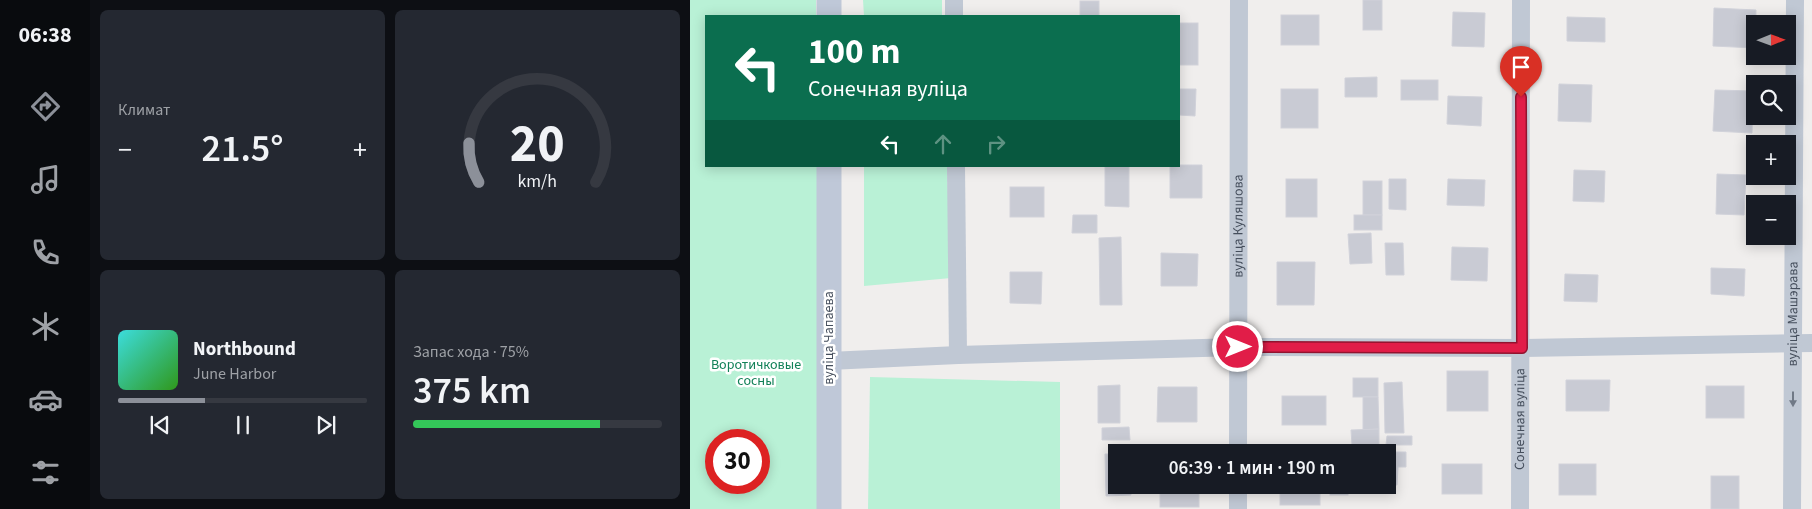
<!DOCTYPE html>
<html lang="ru">
<meta charset="utf-8">
<style>
:root{--surface:#171b24;--page:#242831;--text:#f1f3f6;--muted:#9ea1a6;--line:#363941;--accent:#8c9099}
body{margin:0;font-family:"Source Sans 3",sans-serif;background:var(--page);color:var(--text);height:100vh;display:flex;flex-direction:column;font-size:19px;white-space:nowrap}
*{box-sizing:border-box;margin:0}
p{font-size:16px;color:var(--muted)}
.icon{flex:none;width:28px;height:28px;fill:none;stroke:currentColor;stroke-width:2;stroke-linecap:round;stroke-linejoin:round}
.map{position:relative;flex:1;overflow:hidden}
.details{display:flex;flex-direction:column;gap:10px;padding:10px;background:#0d0f14;width:600px}
.details>*{flex:none}
.banner{position:absolute;left:15px;top:15px;width:475px;height:152px;border-radius:0px;box-shadow:0 2px 12px #0003;background:#0b6e4f;color:#fff;overflow:hidden}
.needle{width:32px;rotate:89deg}
.fabs{position:absolute;left:1056px;top:15px;display:grid;gap:10px}
.fabs a{display:grid;place-items:center;width:50px;height:50px;border-radius:0px;background:var(--surface);box-shadow:0 2px 12px #0003;font-size:25px}
.speed{position:absolute;left:15px;top:429px;display:flex;gap:10px;font-size:25px;font-weight:700;text-align:center}
.speed>*{display:grid;place-content:center;width:65px;height:65px;border-radius:50%;background:var(--surface);box-shadow:0 2px 12px #0003;line-height:1}
.speed .limit{border:8px solid #d22;background:#fff;color:#111}
.pin{position:absolute;display:grid;place-items:center;width:42px;height:42px;color:#fff;margin:-51px -21px;border-radius:50% 50% 50% 0;rotate:-45deg;box-shadow:0 0 5px #0007}
.pin .icon{rotate:45deg}
.me{position:absolute;width:55px;margin:-28px;rotate:90deg;stroke-linejoin:round;filter:drop-shadow(0 0 4px #0008)}
.turn{display:flex;align-items:center;gap:18px;height:105px;padding:0 20px;font-size:22px}
.turn .icon{width:65px;height:65px;stroke-width:2.5}
.turn b{display:block;font-size:35px;line-height:42px}
.lanes{display:flex;align-items:center;height:48px;padding:0 20px;background:#0003;justify-content:center;gap:25px;direction:ltr}
.lanes .off{opacity:.35}
.big{font-size:38px;font-weight:600;line-height:1.1}
.details .card{flex:1;display:flex;flex-direction:column;justify-content:center;gap:8px;min-width:0;padding:0 18px;border-radius:8px;background:var(--page)}
.details .dial{align-items:center;gap:0}
.dial svg{height:130px;overflow:visible;fill:none;stroke:var(--line);stroke-width:7;stroke-linecap:round;text-anchor:middle}
.dial text{fill:var(--text);stroke:none}
.song{display:flex;align-items:center;gap:15px}
.cover{width:60px;height:60px;border-radius:8px;background:linear-gradient(135deg,hsl(180 70% 55%),hsl(110 70% 35%))}
.played{height:5px;border-radius:2px;background:linear-gradient(90deg,var(--accent) 35%,var(--line) 35%)}
.keys{display:flex;justify-content:space-around;direction:ltr}
.heat{display:flex;justify-content:space-between;align-items:center;font-size:28px;direction:ltr}
.charge{height:8px;border-radius:4px;background:linear-gradient(90deg,#34c759 75%,var(--line) 0)}
.details .tiles{flex:1;display:grid;gap:10px;grid-template-columns:repeat(2,1fr)}
.trip{position:absolute;left:418px;top:444px;width:288px;height:50px;border-radius:0px;background:var(--surface);box-shadow:0 2px 12px #0003;font-weight:600;line-height:50px;text-align:center}
main{display:flex;flex:1;min-height:0}
.tab-bar{display:flex;flex-direction:column;width:90px;justify-content:space-around;align-items:center;background:#090b0e;color:var(--muted)}
.tab-bar .icon{width:35px;height:35px}
.tab-bar .active{color:var(--accent)}
.tab-bar b{font-size:22px;color:var(--text)}
.map>svg:first-child{display:block}
</style>
<main>
<nav class="tab-bar">
<b>06:38</b>
<svg class="icon active" aria-label="directions" viewBox="0 0 24 24"><path d="M12 3l9 9-9 9-9-9zM9 14v-3h6M13 9l2 2-2 2"/></svg>
<svg class="icon" aria-label="music" viewBox="0 0 24 24"><path d="M9 18V5l10-2v13"/><circle cx="6" cy="18" r="3"/><circle cx="16" cy="16" r="3"/></svg>
<svg class="icon" aria-label="phone" viewBox="0 0 24 24"><path d="M5 4h4l2 5-3 2q2 4 5 5l2-3 5 2v4C11 20 4 13 5 4z"/></svg>
<svg class="icon" aria-label="climate" viewBox="0 0 24 24"><path d="M12 3v18M4 7l16 10M4 17L20 7"/></svg>
<svg class="icon" aria-label="car" viewBox="0 0 24 24"><path d="M5 17H2v-5l4-1 3-4h7l3 4 3 1v5h-3M9 17h6M6 11h13"/><circle cx="7" cy="17" r="2"/><circle cx="17" cy="17" r="2"/></svg>
<svg class="icon" aria-label="filters" viewBox="0 0 24 24"><path d="M4 7h16M4 17h16"/><circle cx="9" cy="7" r="2"/><circle cx="15" cy="17" r="2"/></svg>
</nav>
<section class="details">
<div class="tiles">
<div class="card"><p>Климат</p>
<div class="heat"><a>−</a><b class="big">21.5°</b><a>+</a></div>
</div>
<div class="card dial"><svg viewBox="0 0 100 80">
<path d="M14 69A42 42 0 1 1 86 69"/>
<path d="M14 69A42 42 0 0 1 8 45" stroke="#8c9099"/>
<text x="50" y="56" font-size="32" font-weight="700">20</text>
<text x="50" y="72" font-size="11">km/h</text>
</svg></div>
<div class="card">
<div class="song"><i class="cover"></i><div><b>Northbound</b><p>June Harbor</p></div></div>
<div class="played"></div>
<div class="keys"><svg class="icon" aria-label="previous" viewBox="0 0 24 24"><path d="M18 5L8 12l10 7zM5 5v14"/></svg><svg class="icon" aria-label="pause" viewBox="0 0 24 24"><path d="M8 5v14M16 5v14"/></svg><svg class="icon" aria-label="next" viewBox="0 0 24 24"><path d="M6 5l10 7-10 7zM19 5v14"/></svg></div>
</div>
<div class="card"><p>Запас хода · 75%</p><b class="big">375 km</b><div class="charge"></div></div>
</div>
</section>
<div class="map">
<svg width="1122" height="509" viewBox="0 0 1122 509">
<rect width="100%" height="100%" fill="#f0eeed"/>
<g fill="#b9f1d6" fill-rule="evenodd">
<path d="M0,0H126V16H16V166H128L135,509H0ZM26,440H69V482H26Z"/>
<path d="M173,0H252V16H174Z"/>
<path d="M174,166H257L261,278L174,286Z"/>
<path d="M180,377L370,382V509H178Z"/>
</g>
<g fill="#c9cbd4" stroke="#d1d2da">
<rect x="673" y="0" width="19" height="30"/>
<rect x="390" y="1" width="19" height="15"/>
<path d="M1024,8L1066,10L1065,48L1023,46Z"/>
<path d="M763,12L795,13L794,47L762,46Z"/>
<rect x="591" y="15" width="38" height="30"/>
<path d="M877,17L915,18V42L877,41Z"/>
<rect x="489" y="23" width="19" height="42"/>
<path d="M687,77V97H655V78Z"/>
<rect x="711" y="80" width="37" height="20"/>
<path d="M869,84L902,85L901,122L868,121Z"/>
<path d="M489,89H506L505,116L489,115Z"/>
<rect x="591" y="89" width="37" height="39"/>
<path d="M1025,90L1063,91L1062,133L1023,131Z"/>
<path d="M758,96L792,97L791,126L757,124Z"/>
<path d="M489,165H512V198H480V166Z"/>
<path d="M415,166H439V207L415,206Z"/>
<path d="M884,170L915,171L914,202L883,201Z"/>
<path d="M1027,174L1056,175L1054,215L1026,214Z"/>
<rect x="596" y="179" width="31" height="38"/>
<path d="M699,179H716V210L699,209Z"/>
<path d="M758,179L795,180L794,206L757,205Z"/>
<rect x="673" y="181" width="19" height="34"/>
<rect x="320" y="187" width="34" height="30"/>
<path d="M383,215H407V233H382Z"/>
<rect x="664" y="215" width="28" height="15"/>
<path d="M681,233L682,263L660,264L658,234Z"/>
<path d="M431,237L432,305H410L409,238Z"/>
<path d="M695,243H713L714,275H696Z"/>
<path d="M762,247L798,248L797,281L761,280Z"/>
<path d="M471,253L508,254L507,286H471Z"/>
<path d="M587,262H625L624,305H587Z"/>
<path d="M1021,268L1055,269L1054,296L1021,294Z"/>
<path d="M320,272H352L351,304L320,303Z"/>
<path d="M875,274L908,275L907,302L874,301Z"/>
<rect x="757" y="371" width="41" height="40"/>
<rect x="663" y="378" width="25" height="19"/>
<path d="M876,380H920L919,411H876Z"/>
<path d="M712,382L714,433H695L694,383Z"/>
<path d="M430,385V423H408V386Z"/>
<rect x="1016" y="386" width="38" height="32"/>
<path d="M468,387H507V422H467Z"/>
<rect x="592" y="396" width="44" height="29"/>
<path d="M673,397H688L689,429L673,430Z"/>
<path d="M439,427L440,440H412V428Z"/>
<path d="M689,429V445H662L661,430Z"/>
<path d="M697,436H722V445H696Z"/>
<path d="M692,452H716V467H708L707,485H692H696V452Z"/>
<path d="M415,454H426V485H440L441,495L416,496Z"/>
<rect x="752" y="464" width="40" height="30"/>
<rect x="869" y="464" width="37" height="31"/>
<rect x="1021" y="476" width="28" height="33"/>
<rect x="470" y="485" width="39" height="22"/>
<rect x="590" y="485" width="40" height="20"/>
<rect x="640" y="485" width="18" height="10"/>
<path d="M667,485H689V492L667,493Z"/>
</g>
<g fill="none" stroke-linecap="round" stroke-linejoin="round">
<g stroke="#c0c8d4" stroke-width="18">
<path d="M264,0V16"/>
<path d="M266,166L268,355"/>
<path d="M139,361L268,355L548,347L832,348L1122,343"/>
<path id="s1" d="M548,452L549,0"/>
<path d="M548,485V509"/>
<path id="s2" d="M830,509L831,0"/>
<path id="s3" d="M1102,509L1105,0"/>
</g>
<g stroke="#bfc8d8" stroke-width="25">
<path d="M139,0V16"/>
<path d="M139,509V166"/>
</g>
</g>
<defs><path id="oneway-solid" d="M-6-.8H1V-3.2L6.5 0L1 3.2V.8H-6Z" transform="scale(1.25)"/></defs>
<use fill="#707986" href="#oneway-solid" transform="translate(1103 399) rotate(90)"/>
<g fill="none" stroke-linecap="round" stroke-linejoin="round">
<g stroke="#92132f" stroke-width="12">
<path id="route" d="M548,347L832,348L831,97"/>
</g>
<use href="#route" stroke="#e11d48" stroke-width="9"/>
</g>
<g text-anchor="middle" dominant-baseline="central" stroke-width="5" stroke-linejoin="round" paint-order="stroke">
<g font-size="14" fill="#454e5c" stroke="#fff">
<text stroke="none"><textPath href="#s1" startOffset="226">вуліца Куляшова</textPath></text>
<text stroke="none"><textPath href="#s3" startOffset="195">вуліца Машэрава</textPath></text>
<text transform="translate(139 338) rotate(-90)">вуліца Чапаева</text>
<text stroke="none"><textPath href="#s2" startOffset="90">Сонечная вуліца</textPath></text>
</g>
<g font-size="14" fill="#128158" stroke="#fff">
<text x="66" y="365">Воротичковые<tspan x="66" dy="16">сосны</tspan></text>
</g>
</g>
</svg>
<div class="fabs">
<a><svg class="needle" viewBox="-14 -14 28 28"><path d="M0-13l5 13h-10z" fill="#e53935"/><path d="M0 13l5-13h-10z" fill="#9ea1a6"/></svg></a>
<a><svg class="icon" aria-label="search" viewBox="0 0 24 24"><circle cx="10" cy="10" r="6"/><path d="M15 15l6 6"/></svg></a>
<a>+</a>
<a>−</a>
</div>
<div class="speed"><div class="limit">30</div></div>
<div class="pin" style="left:831px;top:97px;background:#d93025"><svg class="icon" aria-label="arrive" viewBox="0 0 24 24"><path d="M6 21V4h12l-3 4 3 4H6"/></svg></div>
<svg class="me" style="left:548px;top:347px" viewBox="-20 -20 40 40"><circle r="17" fill="#e11d48" stroke="#fff" stroke-width="3"/><path d="M0-11L8 9 0 5-8 9z" fill="#fff"/></svg>
<div class="trip">06:39 · 1 мин · 190 m</div>
<div class="banner">
<div class="turn"><svg class="icon" aria-label="left" viewBox="0 0 24 24"><path d="M17 20v-9H6M10 6l-5 5 5 5"/></svg><div><b>100 m</b>Сонечная вуліца</div></div>
<div class="lanes"><svg class="icon" aria-label="left" viewBox="0 0 24 24"><path d="M17 20v-9H6M10 6l-5 5 5 5"/></svg><svg class="icon off" aria-label="ahead" viewBox="0 0 24 24"><path d="M12 20V5M6 11l6-6 6 6"/></svg><svg class="icon off" aria-label="right" viewBox="0 0 24 24"><path d="M7 20v-9h11M14 6l5 5-5 5"/></svg></div>
</div>
</div>
</main>
